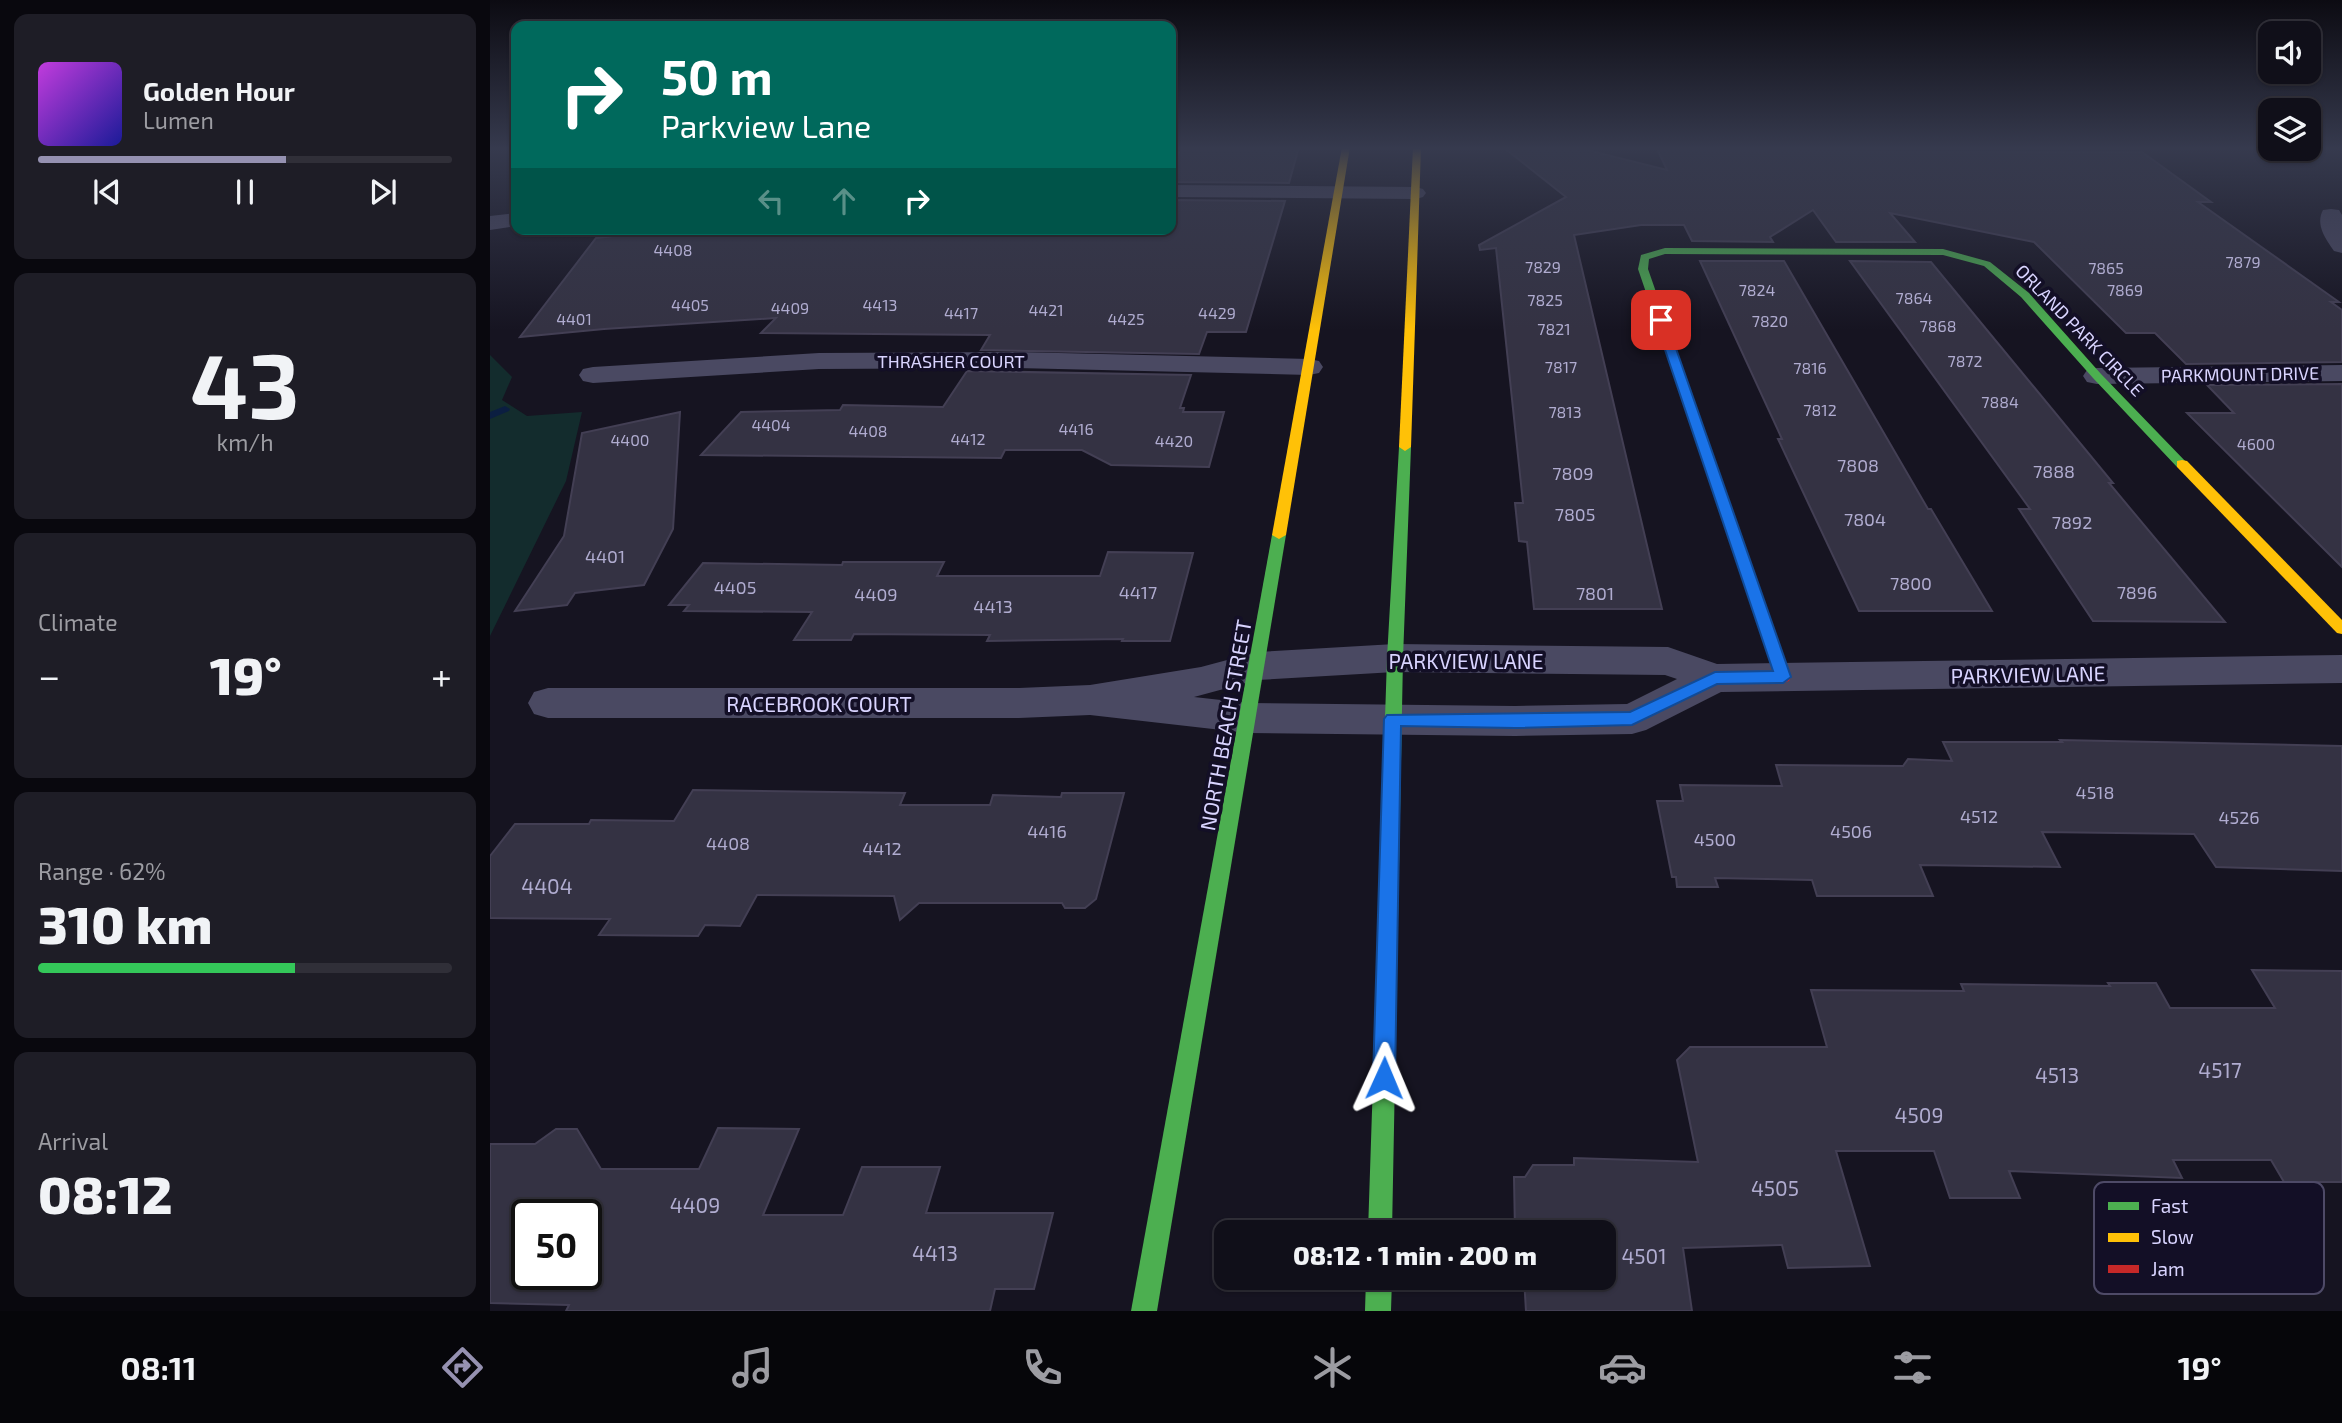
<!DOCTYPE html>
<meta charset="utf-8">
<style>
:root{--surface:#100f19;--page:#1e1d26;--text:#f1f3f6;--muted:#9c9ca2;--line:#302f38;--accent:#9591b1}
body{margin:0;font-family:"Exo 2",sans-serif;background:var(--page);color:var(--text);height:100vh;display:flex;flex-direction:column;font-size:26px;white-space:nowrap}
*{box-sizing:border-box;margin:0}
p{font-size:23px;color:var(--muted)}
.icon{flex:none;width:38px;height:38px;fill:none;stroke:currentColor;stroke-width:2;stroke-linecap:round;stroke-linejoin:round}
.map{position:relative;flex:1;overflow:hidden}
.details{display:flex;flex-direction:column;gap:14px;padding:14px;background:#09080e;width:490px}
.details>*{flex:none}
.hud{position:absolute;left:21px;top:21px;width:665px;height:214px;border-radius:14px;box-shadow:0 2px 5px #0004,0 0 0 2px var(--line);background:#00695c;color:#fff;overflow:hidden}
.fabs{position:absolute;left:1768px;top:21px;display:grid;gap:14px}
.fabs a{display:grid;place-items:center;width:63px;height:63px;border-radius:14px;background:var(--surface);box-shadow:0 2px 5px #0004,0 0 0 2px var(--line);font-size:35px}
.speed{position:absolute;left:21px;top:1199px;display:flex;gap:14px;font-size:35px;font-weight:700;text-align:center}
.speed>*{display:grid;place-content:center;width:91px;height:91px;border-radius:50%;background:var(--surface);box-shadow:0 2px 5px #0004,0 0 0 2px var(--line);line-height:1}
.speed .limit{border:4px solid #111;border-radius:10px;background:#fff;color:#111}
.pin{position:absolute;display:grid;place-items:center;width:60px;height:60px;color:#fff;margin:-30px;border-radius:14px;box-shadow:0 4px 10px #0006}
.me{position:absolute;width:77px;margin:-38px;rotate:1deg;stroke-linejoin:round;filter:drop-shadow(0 0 5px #0008)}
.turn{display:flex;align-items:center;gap:24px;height:147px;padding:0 35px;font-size:32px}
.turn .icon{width:91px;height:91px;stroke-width:2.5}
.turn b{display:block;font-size:49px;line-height:60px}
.lanes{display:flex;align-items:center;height:66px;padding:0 35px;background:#0003;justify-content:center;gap:35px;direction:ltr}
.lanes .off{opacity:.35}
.big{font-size:52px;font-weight:800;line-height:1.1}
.details .tile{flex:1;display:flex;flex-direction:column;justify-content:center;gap:10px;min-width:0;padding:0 24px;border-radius:14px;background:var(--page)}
.details .dial{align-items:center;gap:0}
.dial b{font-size:91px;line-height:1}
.song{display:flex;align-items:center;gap:21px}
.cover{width:84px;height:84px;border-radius:10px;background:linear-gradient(135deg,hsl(290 70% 55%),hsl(240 70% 35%))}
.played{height:7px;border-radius:4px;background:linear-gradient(90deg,var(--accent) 60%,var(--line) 60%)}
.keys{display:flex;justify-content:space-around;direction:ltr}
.heat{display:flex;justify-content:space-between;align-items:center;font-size:38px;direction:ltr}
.charge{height:10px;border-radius:5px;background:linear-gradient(90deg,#34c759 62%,var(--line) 0)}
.trip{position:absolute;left:724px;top:1220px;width:402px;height:70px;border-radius:14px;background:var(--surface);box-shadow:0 2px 5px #0004,0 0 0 2px var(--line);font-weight:800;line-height:70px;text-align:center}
.dock{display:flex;height:112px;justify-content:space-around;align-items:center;background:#06060a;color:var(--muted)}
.dock .icon{width:49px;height:49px}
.dock .current{color:var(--accent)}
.dock b{font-size:32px;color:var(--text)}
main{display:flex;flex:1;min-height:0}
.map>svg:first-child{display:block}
</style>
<main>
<section class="details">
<div class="tile">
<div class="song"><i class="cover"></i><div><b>Golden Hour</b><p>Lumen</p></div></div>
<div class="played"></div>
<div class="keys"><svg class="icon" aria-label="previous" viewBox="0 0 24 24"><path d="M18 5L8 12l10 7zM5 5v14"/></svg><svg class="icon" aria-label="pause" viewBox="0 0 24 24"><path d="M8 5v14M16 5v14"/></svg><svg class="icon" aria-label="next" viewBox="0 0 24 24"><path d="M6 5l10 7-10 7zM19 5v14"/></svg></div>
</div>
<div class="tile dial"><b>43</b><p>km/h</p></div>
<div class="tile"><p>Climate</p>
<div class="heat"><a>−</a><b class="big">19°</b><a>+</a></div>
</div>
<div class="tile"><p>Range · 62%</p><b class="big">310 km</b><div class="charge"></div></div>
<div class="tile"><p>Arrival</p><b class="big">08:12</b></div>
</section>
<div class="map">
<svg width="1852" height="1311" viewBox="0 0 1852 1311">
<rect width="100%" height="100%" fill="#161421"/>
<path fill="#132c2d" d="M0,355L22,377L12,400L37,416L92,412L76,481L0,636Z"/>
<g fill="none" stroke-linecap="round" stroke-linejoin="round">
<path fill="#0b1e41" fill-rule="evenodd" d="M15,406L20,409L19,411L0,419V412Z"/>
</g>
<g fill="#343243" stroke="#433f54" stroke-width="2" fill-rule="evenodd">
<path d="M764,147H809L799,183L681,182V169L690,150H763Z"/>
<path d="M1013,147H1085L1177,170L1168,151L1652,152L1721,202H1708L1849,302H1841L1852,310V362L1696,364L1665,333H1636L1544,242L1400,213L1425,242H1346L1323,210L1280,237L1283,242L1202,241L1194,225H1151L1084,235L1172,609H1044L1037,542L1029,541L1025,503H1033L1006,248L990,250L989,245L1076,197Z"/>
<path d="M681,200L795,201L756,332H717L709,354L491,350L500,335L271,333L286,318L114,329L30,337L106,238L192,229H681Z"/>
<path d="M1210,261H1294L1438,509H1441L1502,611H1369L1288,439H1292Z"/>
<path d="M1360,261L1441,262L1623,483H1619L1735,622L1603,621L1529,509H1540Z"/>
<path d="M477,371L701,375L690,408H694L693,412H734L719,467L621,465L592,450H515L511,458L211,455L251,412L350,410L353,405L453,407Z"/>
<path d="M1852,384V567L1697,413H1744L1717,385Z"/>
<path d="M190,412L183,529L154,585L85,593L77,605L25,611L74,536L92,433Z"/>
<path d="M618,552L703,553L680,641H632L633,639L497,641L500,635L364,634L361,640H304L322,612L194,611L199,605H179L213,563L352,565L353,562H454L447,576H610Z"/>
<path d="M1570,740L1852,746V871L1726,867L1704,834L1552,832L1570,867L1430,865L1443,896H1327L1322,880L1225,878L1228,887H1187L1186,877H1182L1167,801H1193L1190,785L1292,786L1286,765L1413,766L1418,759L1462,761L1453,742H1572Z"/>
<path d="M203,790L415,793L410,805H500L503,795L571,797L572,793H634L606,899L595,908H575L572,903H429L410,920L404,896L267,895L250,926L215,925L208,936L109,935L120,919L0,918V856L25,824H99L101,820L184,821Z"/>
<path d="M1762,970L1852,971V1182H1794L1781,1160H1683L1692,1178L1519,1171L1530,1198H1460L1444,1151H1346L1380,1266L1298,1268L1292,1245L1193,1248L1202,1311H1036L1034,1278H1115V1232H1025L1024,1177H1035L1043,1165H1084V1158L1208,1162L1187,1060L1200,1047H1337L1321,990L1474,991L1471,984L1620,986L1618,983H1666L1680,1008H1785Z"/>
<path d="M228,1128L309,1129L273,1215H353L372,1167H450L436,1213H563L544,1289H505L500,1311H76L79,1305L0,1303V1144H45L66,1129H87L111,1169H209ZM37,1214H96V1274H37Z"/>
</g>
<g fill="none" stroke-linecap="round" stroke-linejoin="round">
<g fill="#4a4962" fill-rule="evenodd">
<path d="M681,185L926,187L933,189L936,193L933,197L926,199L681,197Z"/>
<path d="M1841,209L1849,210L1852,215V253L1844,251C1836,239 1825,225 1833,210Z"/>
<path d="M26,213V226L0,230V216Z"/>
<path d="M526,352L819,359L829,361L833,367L829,373L819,375L526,368L329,369L103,383L93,381L89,375L93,369L103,367L329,353Z"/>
<path d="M1852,365V381L1607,384L1597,382L1593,376L1597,370L1607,368Z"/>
<path d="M905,644L1178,647L1227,664L1852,655V683L1231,692L1156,730L1142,734L1025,736L758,733L600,715L529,718H58L44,714L38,703L44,692L58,688H529L600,685L711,667L767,652ZM905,672L1175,675L1187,679L1137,704L1025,706L758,703L704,697L767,680Z"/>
</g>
<g fill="#4caf50" fill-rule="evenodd">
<path d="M1175,248L1453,249L1500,262L1539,293L1611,374L1698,464L1697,467H1687L1603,378L1531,297L1494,266L1453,255L1175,254L1159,259L1158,269L1223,456L1217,460L1213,459L1148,269L1151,255Z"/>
<path d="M915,443L921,447L913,658L902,1232H878L897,658L909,447Z"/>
<path d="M789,531L796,535L667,1311H641L782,535Z"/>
<path d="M876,1278H902L901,1311H875Z"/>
</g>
<g fill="#ffc107" fill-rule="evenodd">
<path d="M852,147H860L796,535L789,539L782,535Z"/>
<path d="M923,147H931L921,447L915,451L909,447Z"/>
<path d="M1692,460L1697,461L1852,620V634L1847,633L1687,467V461Z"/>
</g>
<path fill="#c62828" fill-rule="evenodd" d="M1217,452L1223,456L1301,677L1299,681L1293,683L1285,677L1211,456Z"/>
</g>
<linearGradient id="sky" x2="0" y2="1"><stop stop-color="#0c0b12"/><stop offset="0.45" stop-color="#363a4e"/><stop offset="1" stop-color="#363a4e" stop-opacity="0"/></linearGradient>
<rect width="1852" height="330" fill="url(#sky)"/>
<path fill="#1a73e8" stroke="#114b97" stroke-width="2" d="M1171,316L1176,320L1301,677L1293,683L1227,684L1142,725L1025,728L911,726L905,1078L902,1086L894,1089L886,1086L883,1078L894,719L897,715L1140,712L1225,672L1283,671L1165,320Z"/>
<g text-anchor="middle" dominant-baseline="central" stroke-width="7" stroke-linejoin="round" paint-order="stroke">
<g font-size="16" fill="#b0acd0">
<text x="183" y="249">4408</text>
<text x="1753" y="261">7879</text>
<text x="1053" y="266">7829</text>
<text x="1616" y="267">7865</text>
<text x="1267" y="289">7824</text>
<text x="1635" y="289">7869</text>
<text x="1424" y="297">7864</text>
<text x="1055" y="299">7825</text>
<text x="200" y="304">4405</text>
<text x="390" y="304">4413</text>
<text x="300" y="307">4409</text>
<text x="556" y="309">4421</text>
<text x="471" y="312">4417</text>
<text x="727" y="312">4429</text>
<text x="84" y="318">4401</text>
<text x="636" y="318">4425</text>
<text x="1280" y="320">7820</text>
<text x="1448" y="325">7868</text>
<text x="1064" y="328">7821</text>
<text x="1475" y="360">7872</text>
<text x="1071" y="366">7817</text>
<text x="1320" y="367">7816</text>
<text x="1510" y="401">7884</text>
<text x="1330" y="409">7812</text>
<text x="1075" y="411">7813</text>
<text x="281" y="424">4404</text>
<text x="586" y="428">4416</text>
<text x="378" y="430">4408</text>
<text x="478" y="438">4412</text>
<text x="140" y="439">4400</text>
<text x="684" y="440">4420</text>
<text x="1766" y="443">4600</text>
</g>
<g font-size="18" fill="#d9d4ff" stroke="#130f26">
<text transform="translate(1590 330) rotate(46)">ORLAND PARK CIRCLE</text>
<text x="461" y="361">THRASHER COURT</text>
<text transform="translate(1750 374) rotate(-1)">PARKMOUNT DRIVE</text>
</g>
<g font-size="18" fill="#b0acd0">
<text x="1368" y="465">7808</text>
<text x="1564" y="471">7888</text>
<text x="1083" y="473">7809</text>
<text x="1085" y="514">7805</text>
<text x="1375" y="519">7804</text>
<text x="1582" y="522">7892</text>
<text x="115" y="556">4401</text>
<text x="1421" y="583">7800</text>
<text x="245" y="587">4405</text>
<text x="648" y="592">4417</text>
<text x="1647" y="592">7896</text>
<text x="1105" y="593">7801</text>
<text x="386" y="594">4409</text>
<text x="503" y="606">4413</text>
<text x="1605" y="792">4518</text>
<text x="1489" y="816">4512</text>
<text x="1749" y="817">4526</text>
<text x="557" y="831">4416</text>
<text x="1361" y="831">4506</text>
<text x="1225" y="839">4500</text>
<text x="238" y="843">4408</text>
<text x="392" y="848">4412</text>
</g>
<g font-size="21" fill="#d9d4ff" stroke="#130f26">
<text x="976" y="660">PARKVIEW LANE</text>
<text transform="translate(1538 674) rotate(-1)">PARKVIEW LANE</text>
<text x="329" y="703">RACEBROOK COURT</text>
<text transform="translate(735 725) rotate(-80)">NORTH BEACH STREET</text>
</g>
<g font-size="21" fill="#b0acd0">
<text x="57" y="885">4404</text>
<text x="1730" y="1069">4517</text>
<text x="1567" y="1074">4513</text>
<text x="1429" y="1114">4509</text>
<text x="1285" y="1187">4505</text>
<text x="205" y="1204">4409</text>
<text x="445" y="1252">4413</text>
<text x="1154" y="1255">4501</text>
</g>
</g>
<rect x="1604" y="1182" width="230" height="112" rx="10" fill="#130f26" stroke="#4e4a67" stroke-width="2"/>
<rect x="1618" y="1202" width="31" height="8" fill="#4caf50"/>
<rect x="1618" y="1233" width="31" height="9" fill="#ffc107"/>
<rect x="1618" y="1265" width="31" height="8" fill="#c62828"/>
<g font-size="19" fill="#d9d4ff">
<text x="1661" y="1213">Fast</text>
<text x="1661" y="1244">Slow</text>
<text x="1661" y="1276">Jam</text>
</g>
</svg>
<div class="fabs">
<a><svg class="icon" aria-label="sound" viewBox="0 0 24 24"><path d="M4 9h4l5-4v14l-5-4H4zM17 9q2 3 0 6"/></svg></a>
<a><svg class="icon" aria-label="layers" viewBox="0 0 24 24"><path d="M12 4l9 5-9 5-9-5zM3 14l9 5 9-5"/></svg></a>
</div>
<div class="speed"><div class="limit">50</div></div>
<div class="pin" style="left:1171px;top:320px;background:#d93025"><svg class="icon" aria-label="arrive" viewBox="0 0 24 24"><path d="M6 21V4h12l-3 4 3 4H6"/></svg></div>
<svg class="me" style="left:894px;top:1078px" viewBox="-20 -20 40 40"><path d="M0-17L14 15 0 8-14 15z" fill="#1a73e8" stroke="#fff" stroke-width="4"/></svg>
<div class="trip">08:12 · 1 min · 200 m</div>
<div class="hud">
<div class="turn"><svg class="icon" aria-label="right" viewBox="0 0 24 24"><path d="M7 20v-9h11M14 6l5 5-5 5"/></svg><div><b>50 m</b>Parkview Lane</div></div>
<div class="lanes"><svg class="icon off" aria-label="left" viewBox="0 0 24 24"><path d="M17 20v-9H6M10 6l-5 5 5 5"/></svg><svg class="icon off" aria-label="ahead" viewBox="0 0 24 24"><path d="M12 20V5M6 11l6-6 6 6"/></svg><svg class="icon" aria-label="right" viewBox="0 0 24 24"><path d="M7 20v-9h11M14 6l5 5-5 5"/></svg></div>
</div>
</div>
</main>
<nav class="dock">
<b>08:11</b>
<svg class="icon current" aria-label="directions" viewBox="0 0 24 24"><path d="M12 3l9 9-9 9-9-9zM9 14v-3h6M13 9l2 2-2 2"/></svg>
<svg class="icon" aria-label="music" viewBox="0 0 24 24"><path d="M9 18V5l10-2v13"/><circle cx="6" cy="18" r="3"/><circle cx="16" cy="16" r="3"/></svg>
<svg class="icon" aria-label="phone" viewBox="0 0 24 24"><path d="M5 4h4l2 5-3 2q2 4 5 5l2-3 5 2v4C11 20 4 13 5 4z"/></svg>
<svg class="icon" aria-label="climate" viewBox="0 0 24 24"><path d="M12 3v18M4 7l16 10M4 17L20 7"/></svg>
<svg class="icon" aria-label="car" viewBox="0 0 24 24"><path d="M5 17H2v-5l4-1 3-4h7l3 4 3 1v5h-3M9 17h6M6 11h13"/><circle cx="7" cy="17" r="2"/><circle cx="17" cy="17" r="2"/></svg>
<svg class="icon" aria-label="filters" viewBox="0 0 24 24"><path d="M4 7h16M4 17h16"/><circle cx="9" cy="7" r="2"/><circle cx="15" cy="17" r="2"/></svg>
<b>19°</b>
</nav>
